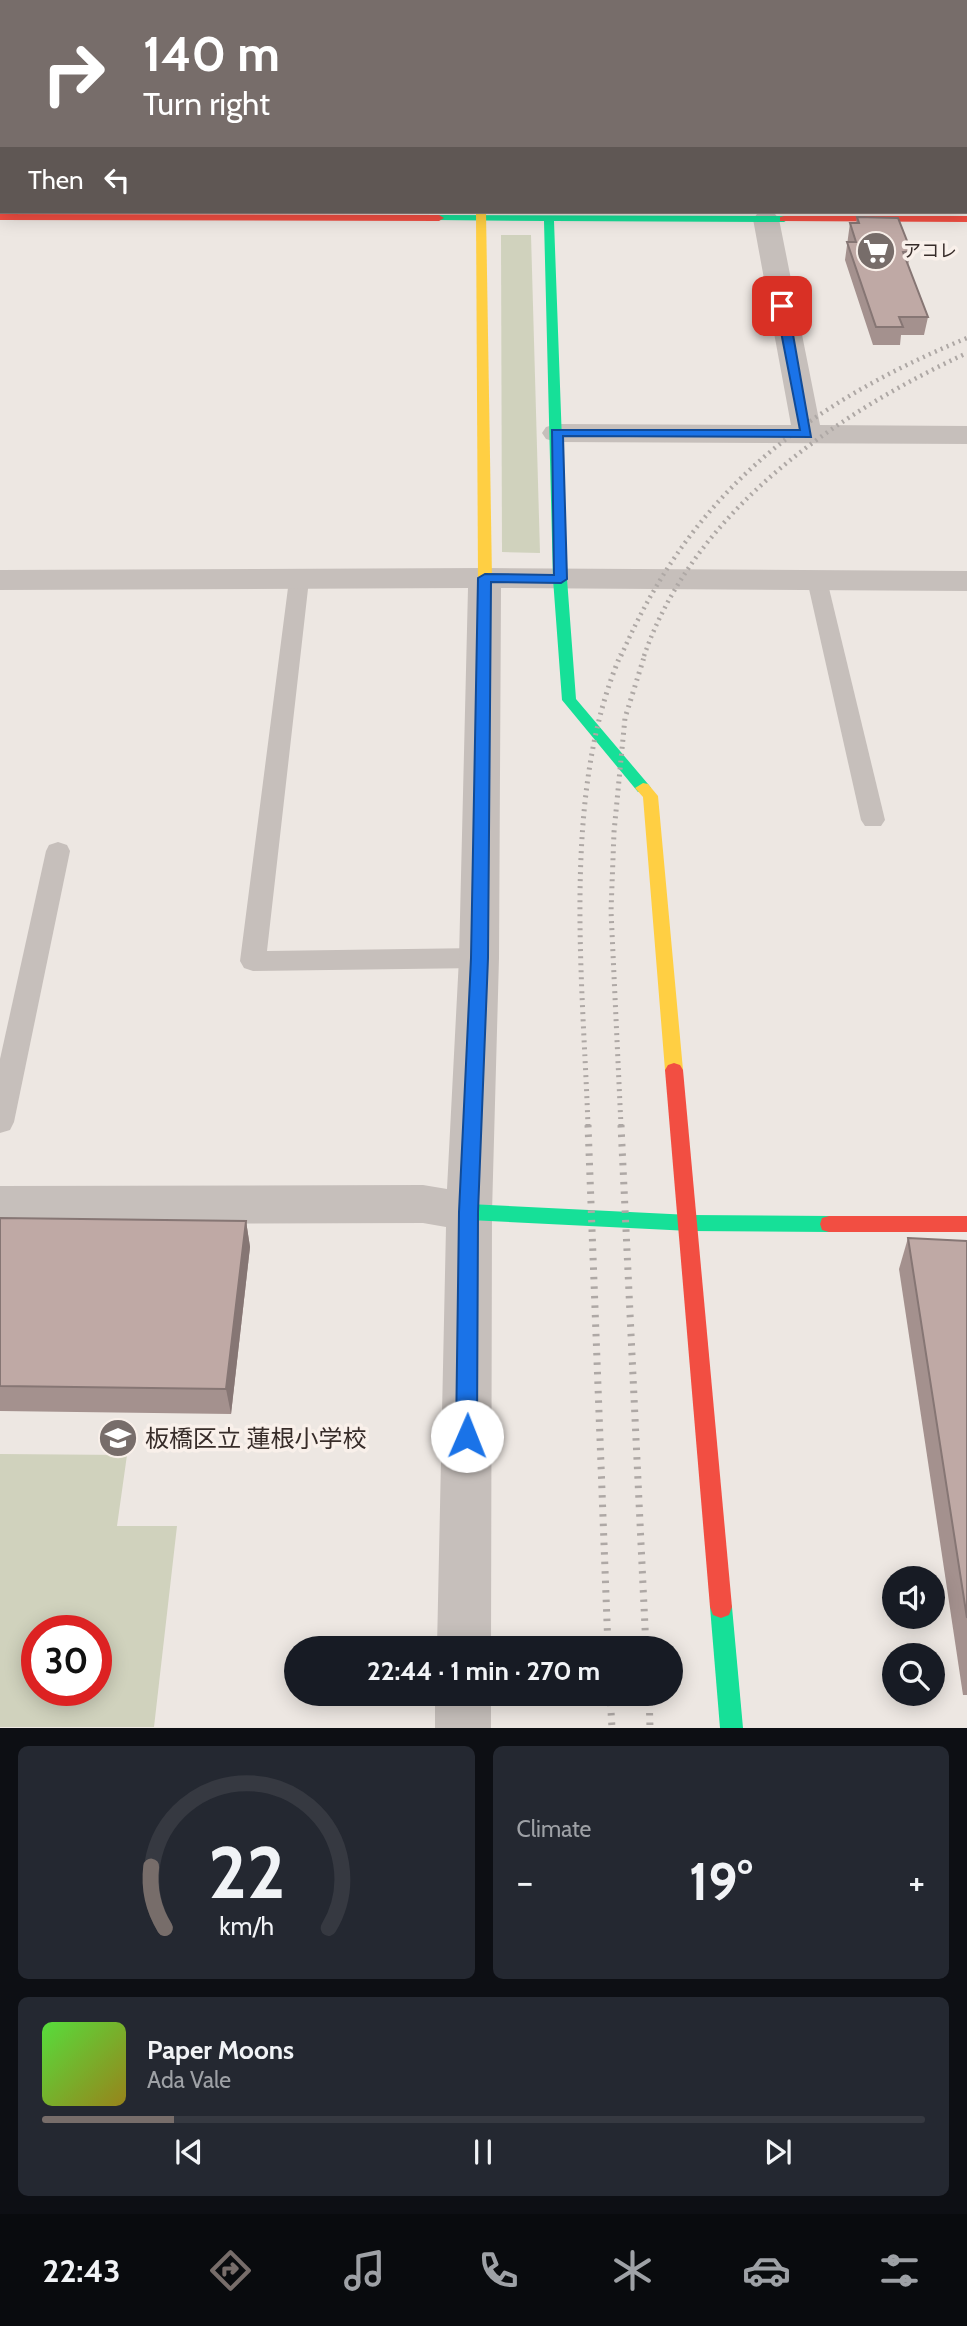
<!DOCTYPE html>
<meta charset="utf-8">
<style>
:root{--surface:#171b24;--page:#242831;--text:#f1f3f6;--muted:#9ea1a6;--line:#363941;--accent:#776d6a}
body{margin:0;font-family:Cabin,"Noto Sans JP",sans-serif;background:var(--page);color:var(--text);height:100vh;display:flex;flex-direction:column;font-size:26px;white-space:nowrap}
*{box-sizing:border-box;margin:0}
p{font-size:23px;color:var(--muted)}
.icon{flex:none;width:38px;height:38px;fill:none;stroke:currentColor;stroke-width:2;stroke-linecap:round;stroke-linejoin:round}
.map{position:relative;height:1728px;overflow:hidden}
.drawer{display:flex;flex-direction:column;gap:18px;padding:18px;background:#0d0f14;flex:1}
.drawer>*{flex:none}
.top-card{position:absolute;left:0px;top:0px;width:968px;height:214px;box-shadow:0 4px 18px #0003;background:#776d6a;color:#fff;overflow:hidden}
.tools{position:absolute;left:882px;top:1566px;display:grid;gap:14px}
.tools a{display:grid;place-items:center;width:63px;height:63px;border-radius:50%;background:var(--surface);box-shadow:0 4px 18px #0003;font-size:35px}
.speed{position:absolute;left:21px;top:1615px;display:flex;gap:14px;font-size:35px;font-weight:700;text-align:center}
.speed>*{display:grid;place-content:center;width:91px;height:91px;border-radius:50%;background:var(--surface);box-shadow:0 4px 18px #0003;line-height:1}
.speed .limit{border:10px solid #d22;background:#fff;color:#111}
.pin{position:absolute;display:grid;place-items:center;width:60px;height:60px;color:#fff;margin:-30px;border-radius:14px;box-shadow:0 4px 10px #0006}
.me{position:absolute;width:77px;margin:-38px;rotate:1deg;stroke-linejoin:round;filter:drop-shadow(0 0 5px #0008)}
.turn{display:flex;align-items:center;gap:24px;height:147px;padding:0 28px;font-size:32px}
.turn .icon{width:91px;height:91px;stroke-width:2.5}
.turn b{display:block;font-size:49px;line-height:60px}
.then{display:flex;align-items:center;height:66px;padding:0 28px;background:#0003;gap:14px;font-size:26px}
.big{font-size:52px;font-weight:800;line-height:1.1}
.drawer .tile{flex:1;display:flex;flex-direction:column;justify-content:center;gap:10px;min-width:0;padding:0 24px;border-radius:10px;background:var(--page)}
.drawer .dial{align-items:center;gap:0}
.dial svg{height:182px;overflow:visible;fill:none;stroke:var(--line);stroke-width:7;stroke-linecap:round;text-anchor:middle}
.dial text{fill:var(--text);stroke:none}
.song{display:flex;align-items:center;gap:21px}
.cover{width:84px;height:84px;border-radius:10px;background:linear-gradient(135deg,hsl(110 70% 55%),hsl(50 70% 35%))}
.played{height:7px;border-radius:4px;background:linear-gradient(90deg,var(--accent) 15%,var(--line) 15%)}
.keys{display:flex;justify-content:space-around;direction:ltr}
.heat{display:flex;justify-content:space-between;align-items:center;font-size:38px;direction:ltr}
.drawer .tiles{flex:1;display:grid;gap:18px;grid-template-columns:1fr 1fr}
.tile:last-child{grid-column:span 2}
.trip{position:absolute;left:284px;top:1636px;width:399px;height:70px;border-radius:35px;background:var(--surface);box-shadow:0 4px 18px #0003;font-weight:800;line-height:70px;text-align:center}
.tabs{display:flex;height:112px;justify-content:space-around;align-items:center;background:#090b0e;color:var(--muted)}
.tabs .icon{width:49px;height:49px}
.tabs .selected{color:var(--accent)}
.tabs b{font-size:32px;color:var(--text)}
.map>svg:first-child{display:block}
</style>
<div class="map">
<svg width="967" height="1728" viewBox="0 0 967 1728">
<rect width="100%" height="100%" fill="#ede7e2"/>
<g fill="#d0d2bd" fill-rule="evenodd">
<path d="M501,235H531L540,553L502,552Z"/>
<path d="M0,1454L127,1455L117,1526H177L154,1727H0ZM37,1631H96V1690H37Z"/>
</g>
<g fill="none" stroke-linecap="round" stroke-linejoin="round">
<g fill="#c6bfbb" fill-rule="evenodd">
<rect x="257" y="0" width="14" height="2"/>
<rect x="383" y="0" width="14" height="2"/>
<rect x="594" y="0" width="14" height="2"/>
<rect x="732" y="0" width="14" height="2"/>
<rect x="966" y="47" width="1" height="8"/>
<path d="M299,574L309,580L267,951L479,948L488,951L492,958L488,965L479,968L253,971L244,968L240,961L289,580Z"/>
<path d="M817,574L827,580L885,820L881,826H865L861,820L807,580Z"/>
<path d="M58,842L67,845L70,851L14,1122L10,1130L0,1133V1059L46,851L49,845Z"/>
</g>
<g fill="#c6bfbb" fill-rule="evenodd">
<path d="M0,0H10L12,2H2L0,9Z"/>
<path d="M767,212L775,214L779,219L820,425L967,426V444L557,442L546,439L542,433L546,427L557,424L791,425L753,219L757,214Z"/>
<path d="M485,568L967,571V591L501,588L499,958L492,1212L491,1648H437L446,1227L423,1223L0,1224V1186L423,1185L447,1189L459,958L468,588L0,590V570Z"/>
<rect x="435" y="1694" width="56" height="34"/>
</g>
<g fill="#16e098" fill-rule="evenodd">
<path d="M439,215L784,216L789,219L784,222L554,221L567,579L576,699L648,784L651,788L648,792H638L562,700L553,579L544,221L435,220V216Z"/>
<path d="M469,1204L690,1215L829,1216L836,1218L838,1224L836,1230L829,1232L690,1231L469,1220L462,1218L460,1212L462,1206Z"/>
<path d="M721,1596L729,1599L732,1607L743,1728H720L710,1607L713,1599Z"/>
</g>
<g fill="#ffcf43" fill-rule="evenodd">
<rect x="483" y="0" width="8" height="2"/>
<path d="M476,212H486L492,578L485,582L478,578Z"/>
<path d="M643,783L648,784L658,796L683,1070L680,1075L674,1077L668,1075L665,1070L643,797L635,788Z"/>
</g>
<g fill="#f24e42" fill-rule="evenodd">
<path d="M0,214L439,215L444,218L439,221L0,220Z"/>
<path d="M784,216H967V222L780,221V217Z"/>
<path d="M674,1063L680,1065L683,1070L732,1607L729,1615L721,1618L713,1615L710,1607L665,1070L668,1065Z"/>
<path d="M829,1216H967V1232H829L822,1230L820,1224L822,1218Z"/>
</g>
<g stroke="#aea8a5" stroke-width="4.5" stroke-dasharray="2 4.5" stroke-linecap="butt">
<path d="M621,656C692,492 805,405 967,338"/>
<path d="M644,656C694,511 835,414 967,353"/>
</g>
<g stroke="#aea8a5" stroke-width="5" stroke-dasharray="2 5" stroke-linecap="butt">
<path d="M588,1126C583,978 561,793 621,654"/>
<path d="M621,1126L611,911L614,832L625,718L645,654"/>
</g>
<g stroke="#aea8a5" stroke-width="7" stroke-dasharray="2.5 7" stroke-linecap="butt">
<path d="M588,1125L608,1648"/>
<path d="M621,1125L646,1648"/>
<path d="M610,1694L612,1728"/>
<path d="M649,1694L650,1728"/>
</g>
</g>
<g fill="#a4918e">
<path d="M624,0H697L698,2H625Z"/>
<path d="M797,0H885L886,2H796Z"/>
<path d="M941,0H967V34L966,32V2H941Z"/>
<rect x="966" y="153" width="1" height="41"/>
<path d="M857,217L911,251L908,265L928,317L924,335H901L900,345H873L845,260L850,223H856Z"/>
<path d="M0,1218L246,1221L250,1247L231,1414L0,1411Z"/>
<path d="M908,1238L967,1241V1695H963L899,1269Z"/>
</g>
<path fill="#867674" d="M246,1221L250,1247L231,1414L226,1389Z"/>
<g fill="#bfa9a5" stroke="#867674" stroke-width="2">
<path d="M641,0H697L698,2H641Z"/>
<path d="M831,0H885L886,2H831Z"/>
<rect x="966" y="153" width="1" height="24"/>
<path d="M857,217L898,218L911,251L903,252L928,317H899L903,327H876L847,242H856L850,223H859Z"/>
<path d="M0,1218L246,1221L226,1389L0,1386Z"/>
<path d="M908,1238L967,1241V1618Z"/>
</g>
<path fill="#1a73e8" stroke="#114b97" stroke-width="2" d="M782,303L788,306L811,437L563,436L567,579L561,583L491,582L488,958L478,1212L477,1436L474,1442L467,1445L459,1442L456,1436L459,1212L471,958L478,578L485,574L554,575L552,430H800L776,306Z"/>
<defs>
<g id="supermarket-disc" transform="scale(2.0125)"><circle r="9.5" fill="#776d6a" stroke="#f9f0ea"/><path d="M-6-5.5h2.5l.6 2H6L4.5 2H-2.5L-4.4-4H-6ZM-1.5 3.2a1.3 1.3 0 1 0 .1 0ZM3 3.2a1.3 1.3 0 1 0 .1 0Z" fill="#fff"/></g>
<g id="school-disc" transform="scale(2.0125)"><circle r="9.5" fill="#776d6a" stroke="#f9f0ea"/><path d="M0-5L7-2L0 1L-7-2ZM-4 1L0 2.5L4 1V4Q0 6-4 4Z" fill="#fff"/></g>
</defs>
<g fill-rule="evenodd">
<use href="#supermarket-disc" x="876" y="251"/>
<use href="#school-disc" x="118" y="1438"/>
</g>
<g text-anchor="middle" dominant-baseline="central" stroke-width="7" stroke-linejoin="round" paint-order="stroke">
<g font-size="18" fill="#372c29" stroke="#f9f0ea" text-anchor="start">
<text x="903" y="251">アコレ</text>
</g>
<g font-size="24" fill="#372c29" stroke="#f9f0ea" text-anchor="start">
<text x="145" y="1438">板橋区立 蓮根小学校</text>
</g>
</g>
</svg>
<div class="tools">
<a><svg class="icon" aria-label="sound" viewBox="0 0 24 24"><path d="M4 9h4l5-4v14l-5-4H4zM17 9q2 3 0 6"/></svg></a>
<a><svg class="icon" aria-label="search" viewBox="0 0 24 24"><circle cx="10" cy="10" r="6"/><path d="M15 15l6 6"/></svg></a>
</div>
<div class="speed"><div class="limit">30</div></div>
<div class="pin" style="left:782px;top:306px;background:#d93025"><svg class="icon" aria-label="arrive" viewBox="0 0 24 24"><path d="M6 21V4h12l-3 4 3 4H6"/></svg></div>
<svg class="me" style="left:467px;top:1436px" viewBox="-20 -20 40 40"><circle r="19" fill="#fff"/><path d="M0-13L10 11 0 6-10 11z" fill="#1a73e8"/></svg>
<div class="trip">22:44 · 1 min · 270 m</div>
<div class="top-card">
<div class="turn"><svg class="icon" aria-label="right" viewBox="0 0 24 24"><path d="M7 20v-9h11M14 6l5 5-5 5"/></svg><div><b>140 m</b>Turn right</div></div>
<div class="then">Then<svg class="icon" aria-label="left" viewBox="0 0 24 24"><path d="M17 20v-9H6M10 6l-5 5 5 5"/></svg></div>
</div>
</div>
<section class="drawer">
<div class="tiles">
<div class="tile dial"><svg viewBox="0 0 100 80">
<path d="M14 69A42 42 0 1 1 86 69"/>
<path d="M14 69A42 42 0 0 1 8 42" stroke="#776d6a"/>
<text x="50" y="56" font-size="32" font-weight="700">22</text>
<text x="50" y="72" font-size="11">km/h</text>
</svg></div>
<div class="tile"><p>Climate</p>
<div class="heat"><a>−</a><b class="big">19°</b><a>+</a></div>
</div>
<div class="tile">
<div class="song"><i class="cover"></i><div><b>Paper Moons</b><p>Ada Vale</p></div></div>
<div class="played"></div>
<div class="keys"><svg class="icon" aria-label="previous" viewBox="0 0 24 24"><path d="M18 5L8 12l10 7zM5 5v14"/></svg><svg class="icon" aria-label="pause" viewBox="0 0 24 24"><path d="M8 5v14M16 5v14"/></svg><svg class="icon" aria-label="next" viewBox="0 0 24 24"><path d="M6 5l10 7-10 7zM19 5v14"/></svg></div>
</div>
</div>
</section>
<nav class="tabs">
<b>22:43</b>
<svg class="icon selected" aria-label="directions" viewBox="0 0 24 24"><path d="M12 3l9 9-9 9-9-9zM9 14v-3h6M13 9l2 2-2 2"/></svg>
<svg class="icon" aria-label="music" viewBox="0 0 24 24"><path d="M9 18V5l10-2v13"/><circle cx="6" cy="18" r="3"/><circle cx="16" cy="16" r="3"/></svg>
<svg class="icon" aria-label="phone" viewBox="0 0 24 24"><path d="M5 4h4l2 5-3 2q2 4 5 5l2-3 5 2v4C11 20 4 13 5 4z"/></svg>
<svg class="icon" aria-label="climate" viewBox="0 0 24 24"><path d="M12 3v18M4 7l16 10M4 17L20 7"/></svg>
<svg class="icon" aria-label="car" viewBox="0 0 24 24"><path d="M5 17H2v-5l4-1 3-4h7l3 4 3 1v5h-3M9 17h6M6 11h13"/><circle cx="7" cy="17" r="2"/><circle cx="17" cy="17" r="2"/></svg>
<svg class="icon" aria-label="filters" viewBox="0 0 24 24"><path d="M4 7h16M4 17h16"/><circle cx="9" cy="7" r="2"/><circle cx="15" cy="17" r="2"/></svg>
</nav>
